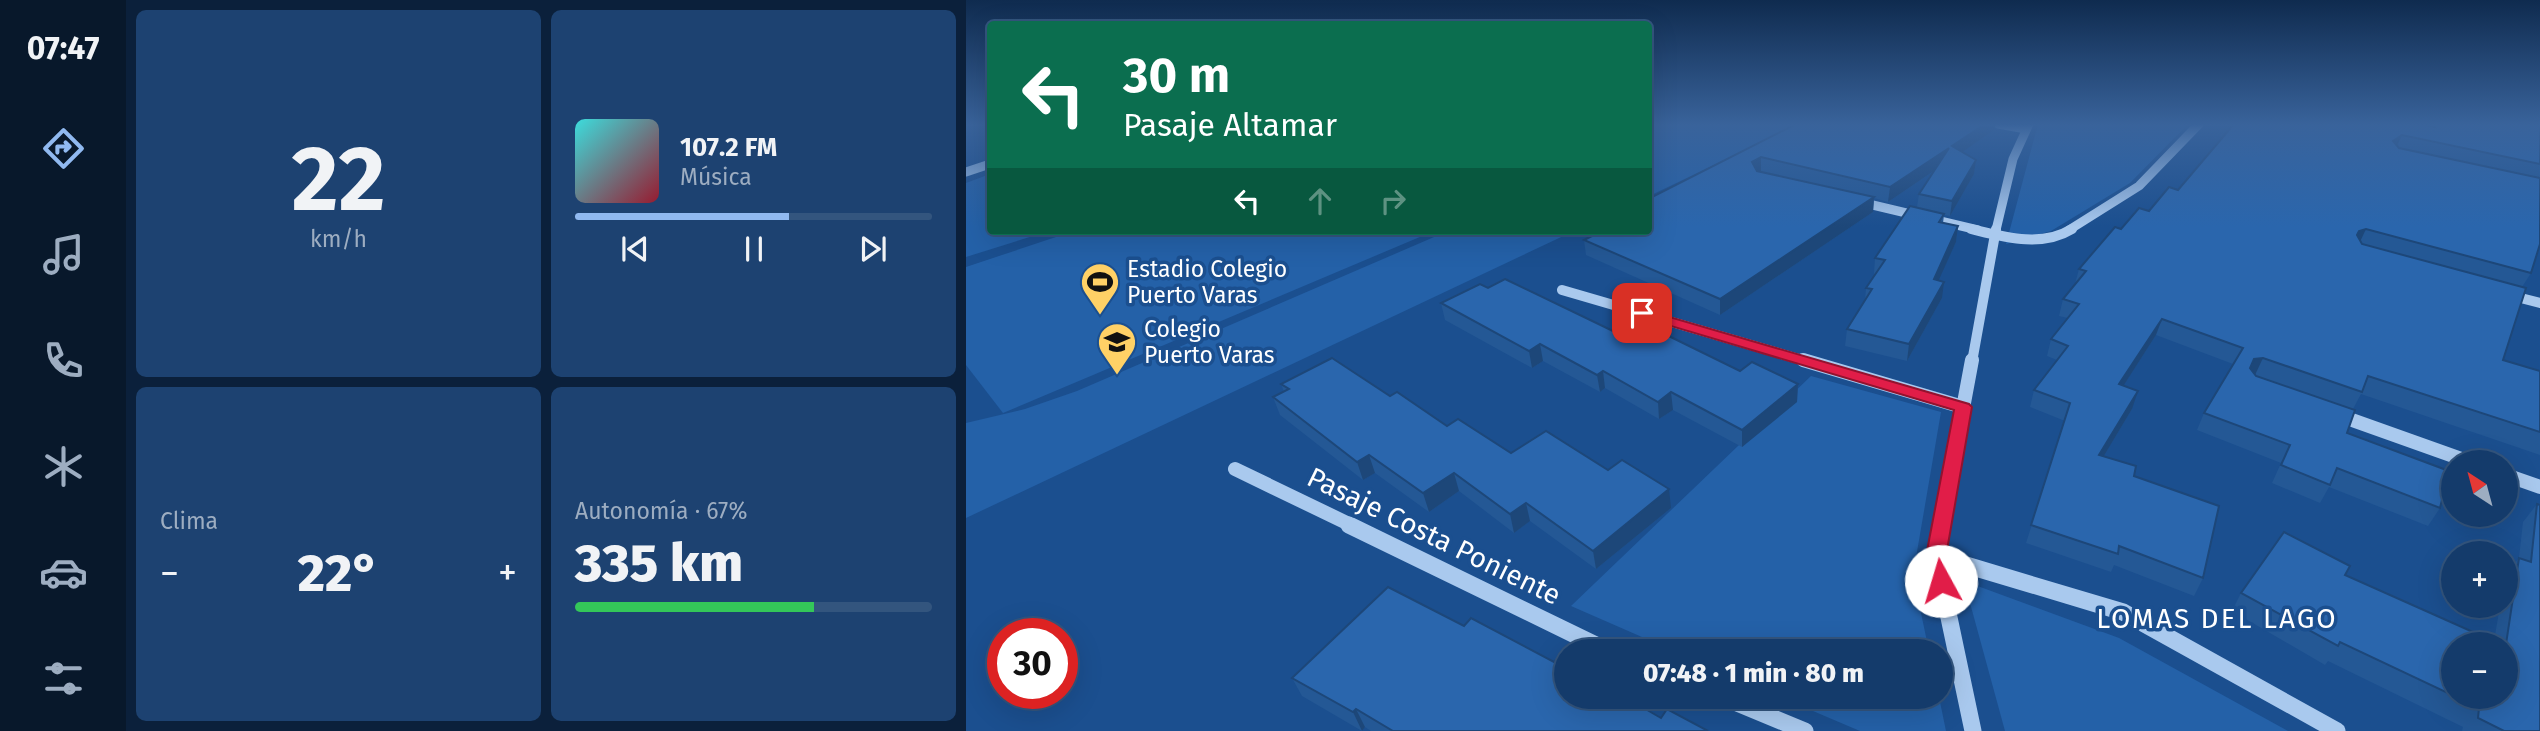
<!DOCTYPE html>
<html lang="es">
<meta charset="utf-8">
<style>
:root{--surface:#143b6b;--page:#1d4271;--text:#f1f3f6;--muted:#9dadc1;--line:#33557e;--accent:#90b9f0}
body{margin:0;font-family:"Fira Sans",sans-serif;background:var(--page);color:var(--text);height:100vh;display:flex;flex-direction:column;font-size:26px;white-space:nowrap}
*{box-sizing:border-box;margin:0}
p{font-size:23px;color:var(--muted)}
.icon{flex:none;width:38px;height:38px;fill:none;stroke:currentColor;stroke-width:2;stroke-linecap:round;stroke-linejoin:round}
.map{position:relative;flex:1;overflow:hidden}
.drawer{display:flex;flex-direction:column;gap:10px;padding:10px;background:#0b203b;width:840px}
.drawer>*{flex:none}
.hud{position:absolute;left:21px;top:21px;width:665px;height:214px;border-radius:7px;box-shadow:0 7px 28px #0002,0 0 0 2px var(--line);background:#0b6e4f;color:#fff;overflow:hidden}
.needle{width:46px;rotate:324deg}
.buttons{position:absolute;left:1475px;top:450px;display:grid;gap:14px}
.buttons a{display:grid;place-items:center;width:77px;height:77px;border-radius:50%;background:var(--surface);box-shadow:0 7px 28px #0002,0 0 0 2px var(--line);font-size:35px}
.speed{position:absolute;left:21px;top:618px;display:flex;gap:14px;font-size:35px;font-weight:700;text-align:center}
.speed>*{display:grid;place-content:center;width:91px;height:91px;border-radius:50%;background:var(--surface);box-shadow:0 7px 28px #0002,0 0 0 2px var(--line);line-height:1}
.speed .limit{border:10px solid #d22;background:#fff;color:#111}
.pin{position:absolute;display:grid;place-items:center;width:60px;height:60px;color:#fff;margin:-30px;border-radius:14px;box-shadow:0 4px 10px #0006}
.me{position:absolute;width:77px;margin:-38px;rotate:354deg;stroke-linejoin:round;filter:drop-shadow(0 0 5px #0008)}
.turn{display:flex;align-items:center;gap:24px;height:147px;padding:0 21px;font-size:32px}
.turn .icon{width:91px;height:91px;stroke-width:2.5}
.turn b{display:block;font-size:49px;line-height:60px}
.lanes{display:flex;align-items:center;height:66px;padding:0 21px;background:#0003;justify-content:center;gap:35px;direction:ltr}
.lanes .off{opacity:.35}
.big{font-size:52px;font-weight:800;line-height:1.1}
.drawer .tile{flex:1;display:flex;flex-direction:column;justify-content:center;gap:10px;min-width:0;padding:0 24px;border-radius:10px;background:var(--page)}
.drawer .dial{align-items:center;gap:0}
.dial b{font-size:91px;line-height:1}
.song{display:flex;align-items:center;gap:21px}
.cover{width:84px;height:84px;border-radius:10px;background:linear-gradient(135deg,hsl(180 70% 55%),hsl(350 70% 35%))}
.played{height:7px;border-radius:4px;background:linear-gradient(90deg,var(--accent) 60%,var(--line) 60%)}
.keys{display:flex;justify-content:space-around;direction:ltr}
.heat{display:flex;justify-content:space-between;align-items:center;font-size:38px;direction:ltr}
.charge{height:10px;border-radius:5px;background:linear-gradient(90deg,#34c759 67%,var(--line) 0)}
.drawer .tiles{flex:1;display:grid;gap:10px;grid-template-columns:repeat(2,1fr)}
.trip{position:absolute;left:588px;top:639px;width:399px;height:70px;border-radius:35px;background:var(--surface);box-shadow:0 7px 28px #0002,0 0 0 2px var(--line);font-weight:800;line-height:70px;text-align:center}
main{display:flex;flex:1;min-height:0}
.dock{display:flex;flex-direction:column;width:126px;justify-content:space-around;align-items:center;background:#08182b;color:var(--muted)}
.dock .icon{width:49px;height:49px}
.dock .active{color:var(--accent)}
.dock b{font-size:32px;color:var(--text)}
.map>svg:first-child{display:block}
</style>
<main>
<nav class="dock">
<b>07:47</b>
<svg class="icon active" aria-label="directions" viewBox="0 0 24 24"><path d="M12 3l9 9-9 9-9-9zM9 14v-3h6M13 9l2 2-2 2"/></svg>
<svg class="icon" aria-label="music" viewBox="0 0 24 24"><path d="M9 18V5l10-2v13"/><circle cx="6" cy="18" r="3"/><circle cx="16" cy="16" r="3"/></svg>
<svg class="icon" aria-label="phone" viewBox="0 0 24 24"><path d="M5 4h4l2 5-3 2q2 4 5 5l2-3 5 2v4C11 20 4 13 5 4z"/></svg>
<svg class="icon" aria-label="climate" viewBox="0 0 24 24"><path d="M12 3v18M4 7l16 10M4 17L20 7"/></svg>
<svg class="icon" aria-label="car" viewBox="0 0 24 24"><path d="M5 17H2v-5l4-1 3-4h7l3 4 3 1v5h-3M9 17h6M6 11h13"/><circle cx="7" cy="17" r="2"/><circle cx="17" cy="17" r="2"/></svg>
<svg class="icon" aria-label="filters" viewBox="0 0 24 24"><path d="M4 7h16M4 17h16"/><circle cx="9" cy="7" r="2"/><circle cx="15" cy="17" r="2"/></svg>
</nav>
<section class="drawer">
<div class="tiles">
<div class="tile dial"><b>22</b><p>km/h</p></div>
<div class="tile">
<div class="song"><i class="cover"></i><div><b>107.2 FM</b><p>Música</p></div></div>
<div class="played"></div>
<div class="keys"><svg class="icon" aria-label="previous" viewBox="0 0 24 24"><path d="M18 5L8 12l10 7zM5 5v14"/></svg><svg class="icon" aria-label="pause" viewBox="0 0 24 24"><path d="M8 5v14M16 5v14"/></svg><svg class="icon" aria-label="next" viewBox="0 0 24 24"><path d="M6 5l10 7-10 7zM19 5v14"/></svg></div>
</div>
<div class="tile"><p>Clima</p>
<div class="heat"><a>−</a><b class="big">22°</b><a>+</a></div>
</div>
<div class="tile"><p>Autonomía · 67%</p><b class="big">335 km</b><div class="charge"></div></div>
</div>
</section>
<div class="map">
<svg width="1574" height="731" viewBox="0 0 1574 731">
<rect width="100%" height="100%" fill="#1b4f8f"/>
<g fill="#2461a8">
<path d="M683,124H834L683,196Z"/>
<path d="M1072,124H1222L1164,183L1085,231L1040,244Z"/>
<path d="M24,174V231H83L0,257V183Z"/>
<path d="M108,231H468L37,413L0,365V267Z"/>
<path d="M482,231H608L0,518V423L59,409L111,391Z"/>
<path d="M845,376L975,412L947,575L963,651H708L605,606Z"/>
<path d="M998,581L1153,638L1322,731H1039Z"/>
<path d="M814,697H973L980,731H894Z"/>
</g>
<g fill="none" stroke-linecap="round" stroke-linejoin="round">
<g stroke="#a9c9ee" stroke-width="9">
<path d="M1032,124L1060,129"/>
<path d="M0,172L24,164"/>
<path d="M894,202L1012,230"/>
<path d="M1030,230L1047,159L1063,124"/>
<path d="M1103,230L1173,186L1233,124"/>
</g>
<g stroke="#a9c9ee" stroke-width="10">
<path d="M1005,229C1038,237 1075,248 1106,229"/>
<path d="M596,290L843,362"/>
<path d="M1543,295L1574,303"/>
<path d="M1006,362L1030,229"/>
</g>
<g stroke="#a9c9ee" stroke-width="14">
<path d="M837,360L997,407"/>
<path d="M1372,415L1504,462"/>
<path d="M269,469L387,526"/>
<path d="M1540,475L1574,487"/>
<path d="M975,526L1006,360"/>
</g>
<g stroke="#a9c9ee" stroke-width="17">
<path d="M383,525L642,651"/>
<path d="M976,525L970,556L1007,731"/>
<path d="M970,556L1157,612L1371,731"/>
<path d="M754,696L839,731"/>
</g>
</g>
<g fill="#245895" fill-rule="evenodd">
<path d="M830,124H1029L1028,130L996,152L1010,160L1008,174L984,216L978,215L977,223L992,226L990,242L972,280L976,298L941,361L879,346L881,329L899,300L900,288L909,275L908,274L909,258L951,207L953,194L968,171L922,202L908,198L907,212L754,315L620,255L618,240L624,236V231H682Z"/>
<path d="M1268,124H1574V244L1565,273L1556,287L1537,360L1574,371V455L1395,394L1387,409L1381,433L1474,508L1462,526L1363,487L1354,503L1306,483L1315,463L1231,430L1238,413L1267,364L1190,335L1157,386L1166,409L1137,457L1168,476L1237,578L1228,596L1148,565L1145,572L1060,543L1099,421L1064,407L1068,390L1091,360L1081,356L1085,339L1102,318L1093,316L1097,299L1109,284L1113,269L1155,229L1183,211L1212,190Z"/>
<path d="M522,288L647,331L774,371L832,384L831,402L776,447L707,410L693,419L639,388L634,392L577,361L566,368L479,320L475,303Z"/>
<path d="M315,384L424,396L481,426L545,453L642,470L705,508L630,569L564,521L548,533L493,491L463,512L409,473L397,480L314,415L307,397L318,392Z"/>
<path d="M1571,504L1574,731H1496L1497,727L1362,661L1359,665L1266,611L1275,593L1379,575L1528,641L1534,606H1540V574L1553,558L1557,522ZM1488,644H1540V696Z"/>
<path d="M498,626L695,718L742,731H405L399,727L396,731L336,696L326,678Z"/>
</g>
<g fill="#1d4779">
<path d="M1019,124H1029L1028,130L985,160L986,146Z"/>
<path d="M1436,135L1430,148L1427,141Z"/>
<path d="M983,148L981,162L922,202L924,187Z"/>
<path d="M795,157V171L786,176V162Z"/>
<path d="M1010,160L1008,174L984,216L986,201Z"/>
<path d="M908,197L907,212L754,315V299Z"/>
<path d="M992,226L990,242L966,295L968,279Z"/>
<path d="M1400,229L1393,244L1386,246L1393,231Z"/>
<path d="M978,282L976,298L941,361L943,344Z"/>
<path d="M1196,319L1190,335L1147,402L1153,384Z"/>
<path d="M574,344L577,361L566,368L563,351Z"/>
<path d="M1297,358L1289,375L1280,376L1288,359Z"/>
<path d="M637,371L639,388L634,392L631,375Z"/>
<path d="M832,384L831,402L776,447V430Z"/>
<path d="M1172,391L1166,409L1127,474L1133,455Z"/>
<path d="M705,392L707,410L693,419L692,402Z"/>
<path d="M403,455L409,473L397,480L391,462Z"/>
<path d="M488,473L493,491L463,512L457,493Z"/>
<path d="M703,489L705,508L630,569L627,551Z"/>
<path d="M560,503L564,521L548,533L544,514Z"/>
<path d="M390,709L399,727L396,731L387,712Z"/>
</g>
<g fill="#2a66ad" stroke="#1d4779" stroke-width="2">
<path d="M830,124H1019L986,146L1010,160L986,201L953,194L983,148L924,187L795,157L786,162L791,171L908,197L754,299L618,240L632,233L628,231H682V199Z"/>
<path d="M1268,124H1454L1469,127L1467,124H1574V164L1436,135L1427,141L1433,148L1574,178V244L1565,273L1400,229L1393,231L1391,235L1396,244L1560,288L1537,360L1574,371V432L1402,376L1396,392L1297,358L1288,359L1284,368L1290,376L1389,410L1381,433L1483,471L1474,508L1371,468L1364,485L1315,465L1324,445L1238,413L1277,348L1196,319L1153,384L1172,391L1133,455L1170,466L1168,476L1253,506L1237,578L1153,546L1152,554L1065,525L1104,403L1068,390L1102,346L1085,339L1113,304L1097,299L1120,271L1113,269L1149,227L1155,229L1173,208L1183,211L1203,187L1212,190Z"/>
<path d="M944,206L978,214L973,222L992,226L968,279L978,282L943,344L881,329L906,289L900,288L919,260L909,258Z"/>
<path d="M539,279L647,331L668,319L774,371L786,362L832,384L776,430L705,392L692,402L637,371L631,375L574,344L563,351L475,303L514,284L522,288Z"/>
<path d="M366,358L424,396L431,392L481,426L492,419L545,453L580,431L642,470L656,460L703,489L627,551L560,503L544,514L488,473L457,493L403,455L391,462L307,397L323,389L315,384Z"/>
<path d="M1571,504L1574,505V731H1538L1512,718L1513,708L1488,696H1540V644L1553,558L1565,562Z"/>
<path d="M1318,532L1384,566L1379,575L1534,644H1488V696L1374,642L1372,646L1275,593Z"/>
<path d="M422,587L498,626L505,618L588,662L590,660L600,665V696H657L695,718L701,709L742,731H427L390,709L387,712L326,678Z"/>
</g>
<linearGradient id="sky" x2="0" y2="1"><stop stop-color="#0f2b4f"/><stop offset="0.55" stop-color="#39639b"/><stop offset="1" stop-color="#39639b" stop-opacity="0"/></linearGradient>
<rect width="1574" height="227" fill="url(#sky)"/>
<path fill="#e11d48" stroke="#92132f" stroke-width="2" d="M676,309L1003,404L1006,407L980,556L986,581L983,587L975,590L968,587L960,556L988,410L671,316L669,313Z"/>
<defs>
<g id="stadium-pin" transform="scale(2.0125)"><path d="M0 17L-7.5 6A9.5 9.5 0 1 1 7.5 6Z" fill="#ffd166" stroke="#1b4f8f"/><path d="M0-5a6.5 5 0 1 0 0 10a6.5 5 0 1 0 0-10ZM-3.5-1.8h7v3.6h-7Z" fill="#111"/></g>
<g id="school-pin" transform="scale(2.0125)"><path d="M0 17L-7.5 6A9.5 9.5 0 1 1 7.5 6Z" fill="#ffd166" stroke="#1b4f8f"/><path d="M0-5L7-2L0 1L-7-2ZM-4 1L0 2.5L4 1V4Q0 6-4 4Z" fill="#111"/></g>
</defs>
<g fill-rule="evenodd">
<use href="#stadium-pin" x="134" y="282"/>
<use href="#school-pin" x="151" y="342"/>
</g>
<g text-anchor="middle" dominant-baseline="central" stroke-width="7" stroke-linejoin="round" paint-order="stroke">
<g font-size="23" fill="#fff" stroke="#1b4f8f" text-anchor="start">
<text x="161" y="269">Estadio Colegio<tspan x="161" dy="26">Puerto Varas</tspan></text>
<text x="178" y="329">Colegio<tspan x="178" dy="26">Puerto Varas</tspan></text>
</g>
<g font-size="28" fill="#fff" stroke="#1b4f8f">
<text transform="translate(468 536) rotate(26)">Pasaje Costa Poniente</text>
</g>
<g font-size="28" letter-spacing="2" fill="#fff" stroke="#1b4f8f">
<text x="1251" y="618">LOMAS DEL LAGO</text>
</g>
</g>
</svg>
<div class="buttons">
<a><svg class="needle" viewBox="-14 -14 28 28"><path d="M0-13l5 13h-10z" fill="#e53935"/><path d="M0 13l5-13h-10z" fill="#9dadc1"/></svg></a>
<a>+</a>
<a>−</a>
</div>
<div class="speed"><div class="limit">30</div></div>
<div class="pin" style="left:676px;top:313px;background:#d93025"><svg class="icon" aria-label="arrive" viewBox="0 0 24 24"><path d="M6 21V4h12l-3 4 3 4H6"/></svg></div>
<svg class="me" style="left:975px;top:581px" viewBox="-20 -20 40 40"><circle r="19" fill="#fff"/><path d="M0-13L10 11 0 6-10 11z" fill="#e11d48"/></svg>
<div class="trip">07:48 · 1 min · 80 m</div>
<div class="hud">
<div class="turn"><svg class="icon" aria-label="left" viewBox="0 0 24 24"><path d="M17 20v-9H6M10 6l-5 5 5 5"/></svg><div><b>30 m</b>Pasaje Altamar</div></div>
<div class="lanes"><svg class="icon" aria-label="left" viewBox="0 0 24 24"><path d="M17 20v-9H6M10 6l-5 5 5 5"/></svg><svg class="icon off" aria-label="ahead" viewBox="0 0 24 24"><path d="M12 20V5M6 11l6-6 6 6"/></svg><svg class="icon off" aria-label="right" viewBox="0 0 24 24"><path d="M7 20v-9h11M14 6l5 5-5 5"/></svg></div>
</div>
</div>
</main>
